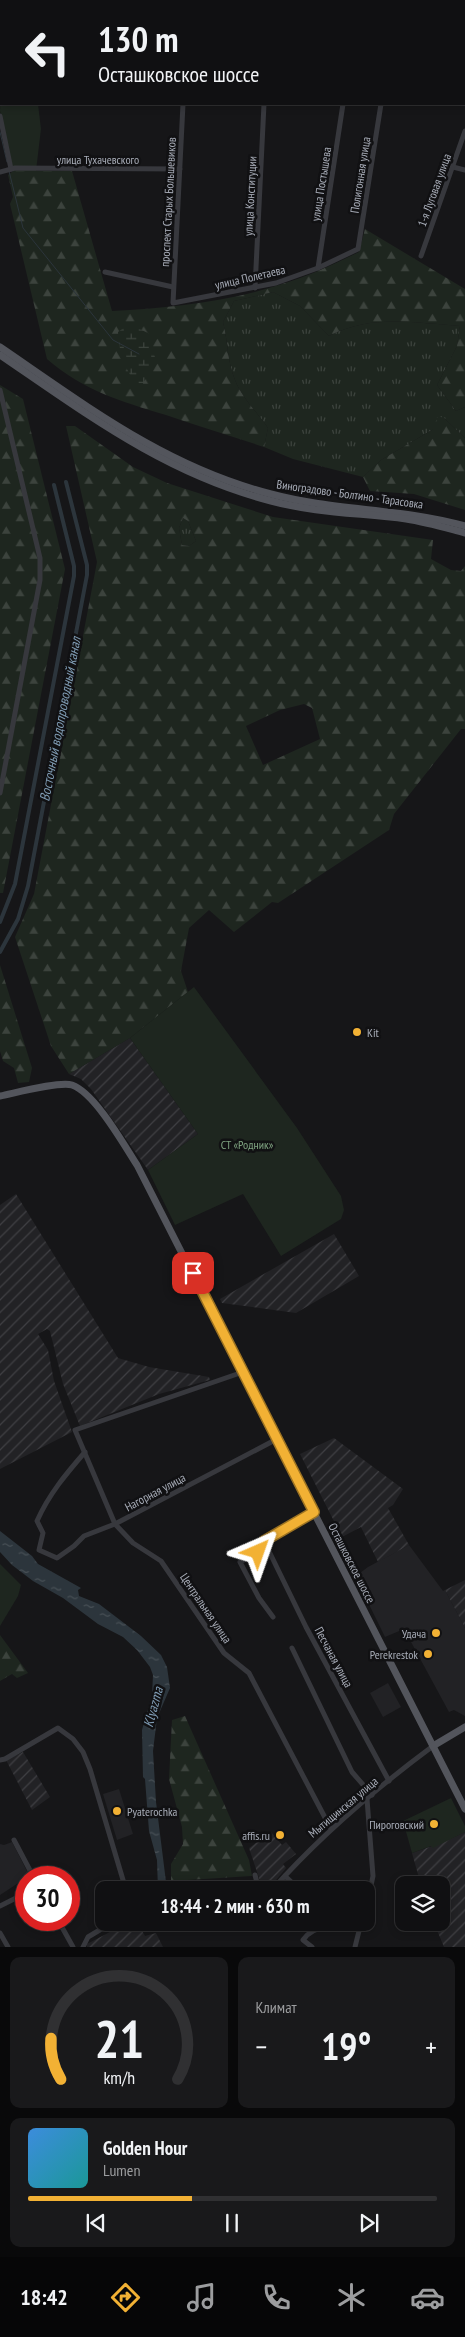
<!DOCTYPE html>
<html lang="ru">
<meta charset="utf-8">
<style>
:root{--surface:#101012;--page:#19191b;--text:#f1f3f6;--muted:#9c9d9f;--line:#303032;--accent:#f2b134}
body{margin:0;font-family:"PT Sans Narrow",sans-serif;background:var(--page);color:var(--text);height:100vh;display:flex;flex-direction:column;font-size:19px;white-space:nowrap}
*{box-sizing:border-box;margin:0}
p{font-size:16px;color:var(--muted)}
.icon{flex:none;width:28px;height:28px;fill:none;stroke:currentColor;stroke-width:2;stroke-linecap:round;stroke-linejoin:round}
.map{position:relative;height:1947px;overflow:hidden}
.side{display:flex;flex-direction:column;gap:10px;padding:10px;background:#09090a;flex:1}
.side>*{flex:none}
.top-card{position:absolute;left:0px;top:0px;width:465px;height:105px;box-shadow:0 2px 8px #0003,0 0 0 1px var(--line);background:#101012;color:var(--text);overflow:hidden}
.controls{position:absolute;left:395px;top:1876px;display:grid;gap:10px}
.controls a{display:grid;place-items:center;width:55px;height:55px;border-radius:10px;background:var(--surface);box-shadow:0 2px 8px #0003,0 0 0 1px var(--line);font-size:25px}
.speed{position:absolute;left:15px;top:1866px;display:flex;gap:10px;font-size:25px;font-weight:700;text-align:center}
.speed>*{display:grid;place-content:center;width:65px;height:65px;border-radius:50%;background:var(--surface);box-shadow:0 2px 8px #0003,0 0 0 1px var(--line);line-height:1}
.speed .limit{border:8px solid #d22;background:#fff;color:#111}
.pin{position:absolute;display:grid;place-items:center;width:42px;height:42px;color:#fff;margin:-21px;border-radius:10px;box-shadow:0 2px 8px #0006}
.me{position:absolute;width:55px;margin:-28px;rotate:43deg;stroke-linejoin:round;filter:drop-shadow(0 0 4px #0008)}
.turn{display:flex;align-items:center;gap:18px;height:105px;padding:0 15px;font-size:22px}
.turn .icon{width:65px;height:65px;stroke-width:2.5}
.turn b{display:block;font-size:35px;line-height:42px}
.big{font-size:38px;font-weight:700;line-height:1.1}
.side .widget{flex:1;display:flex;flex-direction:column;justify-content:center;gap:8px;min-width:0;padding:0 18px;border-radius:10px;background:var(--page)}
.side .dial{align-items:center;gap:0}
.dial svg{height:130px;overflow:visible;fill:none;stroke:var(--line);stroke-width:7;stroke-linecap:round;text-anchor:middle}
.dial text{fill:var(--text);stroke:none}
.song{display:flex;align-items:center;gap:15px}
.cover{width:60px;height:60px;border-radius:8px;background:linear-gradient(135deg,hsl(210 70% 55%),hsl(180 70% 35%))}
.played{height:5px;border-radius:2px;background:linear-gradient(90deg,var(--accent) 40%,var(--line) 40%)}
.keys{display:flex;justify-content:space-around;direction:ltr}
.heat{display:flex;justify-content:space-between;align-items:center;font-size:28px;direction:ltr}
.side .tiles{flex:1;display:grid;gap:10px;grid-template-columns:1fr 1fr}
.widget:last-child{grid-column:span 2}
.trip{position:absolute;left:95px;top:1881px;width:280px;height:50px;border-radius:10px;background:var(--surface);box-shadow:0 2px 8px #0003,0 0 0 1px var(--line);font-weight:700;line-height:50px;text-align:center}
.tab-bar{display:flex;height:80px;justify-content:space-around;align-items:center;background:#060607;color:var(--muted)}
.tab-bar .icon{width:35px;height:35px}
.tab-bar .selected{color:var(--accent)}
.tab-bar b{font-size:22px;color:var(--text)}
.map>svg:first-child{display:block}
</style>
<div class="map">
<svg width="465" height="1947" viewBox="0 0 465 1947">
<defs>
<pattern id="industrial-furrows" width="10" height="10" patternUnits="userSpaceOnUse" patternTransform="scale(1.25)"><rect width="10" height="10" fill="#222225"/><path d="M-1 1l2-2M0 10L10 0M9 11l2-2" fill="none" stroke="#3f3f43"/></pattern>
<pattern id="grass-tufts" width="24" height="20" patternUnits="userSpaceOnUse" patternTransform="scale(1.25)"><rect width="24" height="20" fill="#1e261f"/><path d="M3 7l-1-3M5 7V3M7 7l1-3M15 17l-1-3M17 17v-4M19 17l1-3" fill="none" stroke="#3c433d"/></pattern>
<pattern id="forest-firs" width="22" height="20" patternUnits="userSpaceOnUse" patternTransform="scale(1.25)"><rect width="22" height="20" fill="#1e261f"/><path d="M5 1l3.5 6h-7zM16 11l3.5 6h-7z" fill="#3c433d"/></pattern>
<pattern id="wetland-marsh" width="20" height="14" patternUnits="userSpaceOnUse" patternTransform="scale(1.25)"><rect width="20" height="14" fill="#1e261f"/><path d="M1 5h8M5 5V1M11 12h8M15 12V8" fill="none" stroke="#3c433d"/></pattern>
<pattern id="water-ripples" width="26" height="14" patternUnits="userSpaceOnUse" patternTransform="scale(1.25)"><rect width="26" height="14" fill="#2c353c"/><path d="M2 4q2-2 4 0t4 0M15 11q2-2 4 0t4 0" fill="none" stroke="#485056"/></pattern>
</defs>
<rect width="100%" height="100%" fill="#161618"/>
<g fill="#222225">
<path d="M409,1545L443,1591L445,1590L465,1628V1716L454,1710L449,1712L404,1629L385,1637L357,1580L356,1576L368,1567Z"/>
<path d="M388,1683L401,1707L383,1717L370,1693Z"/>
<path d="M119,1789L133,1834L117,1840L103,1794Z"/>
<path d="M12,1842L30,1877L26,1878L0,1895V1844L4,1845Z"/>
</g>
<g fill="url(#industrial-furrows)">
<path d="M130,1038L198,1134L148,1170L91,1089L81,1079L69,1074Z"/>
<path d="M16,1194L118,1358L149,1367L209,1377L210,1380L159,1394L80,1426L63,1384L50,1331L47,1329L38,1334L48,1350L54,1381L72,1432L0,1469V1205Z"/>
<path d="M334,1234L359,1276L296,1313L222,1303L220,1299Z"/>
<path d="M334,1438L403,1489L393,1505L388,1508L409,1545L378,1562L361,1527L342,1537L300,1454Z"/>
<path d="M465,1580V1628L445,1590Z"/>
<path d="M23,1752L50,1797L32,1810L6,1760Z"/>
<path d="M271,1832L282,1845L286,1842L296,1854L283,1864L286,1868L268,1890H263L249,1848Z"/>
<path d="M465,1832V1947H444L434,1923L441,1922V1885H421L412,1853L432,1846L433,1847Z"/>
<path d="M129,1922L137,1931L141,1929L145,1936L156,1933L163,1947H87V1944Z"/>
</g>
<g fill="url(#grass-tufts)">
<path d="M273,292L300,306L329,336C372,314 414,323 460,326L457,346L437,385L456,411L465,407V438L444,418L432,430L381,460L363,477L293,459L264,447L268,428C257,412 242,398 235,380C227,361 228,341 223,322L234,301Z"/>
<path d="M183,518L188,521L196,541L189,546L182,545L179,528Z"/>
</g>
<g fill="url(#forest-firs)" fill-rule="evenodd">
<path d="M13,171H72L112,311C168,308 228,302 282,284C309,276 334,264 359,252L365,229L465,289V407L456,411L437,385L457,346L460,326C414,323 372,314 329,336L300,306L273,292L234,301L223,322C228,341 227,361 235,380C242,398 257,412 268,428L264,447C231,436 198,426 166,415C120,401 84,391 47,359L10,204L13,197L8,175Z"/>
<path d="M0,385L23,399L65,569L3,893H0Z"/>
<path d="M438,416L444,418L465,438V510L414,494L370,491L363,477L381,460L432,430Z"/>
<path d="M66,426H75L133,467L167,483L273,517L433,540L431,559L451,570L461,571L465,566V729H461L394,814L389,830L278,903L272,902L234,932L209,910L189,928L181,971L188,992L130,1038L69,1074L51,1046L15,937L34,894L97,562ZM183,518L188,521L196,541L189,546L182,545L179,528ZM304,704L312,708L320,739L263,765L246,726L280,710Z"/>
<path d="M0,965L32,1068L29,1082L18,1083L14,1068L3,1061L0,1051Z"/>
<path d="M0,1635L28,1673L17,1678L12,1674L0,1681Z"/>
<path d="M185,1716L249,1860L252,1876L171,1881V1864L183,1844L182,1827L169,1779L172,1720Z"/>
</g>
<path fill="url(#wetland-marsh)" d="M129,324L148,333L156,361L141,387C125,374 119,352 118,332Z"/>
<g fill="#1e261f">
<path d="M1,88V104H38L41,129L36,171H13L0,111Z"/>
<path d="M194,987L297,1128L341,1196L344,1210L341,1219L281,1256L243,1194L175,1225L148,1170L198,1134L130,1038Z"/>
<path d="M0,1564L21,1585L18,1596L0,1626Z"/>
<path d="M451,1798L465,1826V1832L433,1848L431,1846L412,1853L403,1821Z"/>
</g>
<path fill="url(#water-ripples)" d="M0,1531L32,1556L38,1564L81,1588L78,1590L79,1596L99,1604L141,1636L161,1655L167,1667L170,1688L157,1718L153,1751L156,1802L167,1890H158L157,1860L149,1831L145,1779L143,1777L142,1730L152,1695L153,1675L150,1667L137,1650L123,1637L98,1624L63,1598L33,1581L12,1565L0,1552Z"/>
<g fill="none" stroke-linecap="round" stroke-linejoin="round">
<g stroke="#2c353c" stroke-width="1">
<path d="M0,132L7,162"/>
<path d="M9,171L23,228L113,340L139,354"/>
</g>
<g stroke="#2c353c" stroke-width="4">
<path d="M0,922L15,884L74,576V566L54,485"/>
<path d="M0,952L18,919L28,886L87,575V565L66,482"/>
</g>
<g stroke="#37383d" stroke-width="5">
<path d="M188,1V0"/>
<path d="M271,1V0"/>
<path d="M359,1V0"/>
<path d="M398,1V0"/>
<path d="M0,34H1"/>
<path d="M183,104L173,303L276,283L318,268L358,249L381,104"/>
<path d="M0,116L11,169"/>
<path d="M453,167L465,170"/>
<path d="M0,172L15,168L180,169"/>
<path d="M421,256L465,131"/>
<path d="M318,268L343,104"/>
<path d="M105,272L173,287"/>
<path d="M255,288L264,104"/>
<path d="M0,390L40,558V580L0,793"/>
<path d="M243,1372L75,1430L115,1524L133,1543L161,1561L224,1653L249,1673L331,1829"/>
<path d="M85,1452C66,1474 49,1494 37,1521L43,1533L39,1550L57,1558L74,1546L84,1536L115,1524L277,1439"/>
<path d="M264,1541L306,1627L389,1781"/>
<path d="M273,1617L259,1598L240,1562L259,1552L264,1541L314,1512"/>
<path d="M292,1648L352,1772L372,1795"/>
<path d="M0,1760L5,1759L58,1728L73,1739L83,1752L90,1769L126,1890"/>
<path d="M14,1840L34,1878"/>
<path d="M255,1875L259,1890"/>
<path d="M285,1876L300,1890"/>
<path d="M272,1890C320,1836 375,1789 433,1746"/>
<path d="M0,1906L26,1893"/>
<path d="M366,1909L373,1876L367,1799"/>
<path d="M58,1920L73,1947"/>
<path d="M138,1922L158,1928L195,1922"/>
<path d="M0,1933L8,1947"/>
<path d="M83,1947L88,1937L113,1922"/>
<path d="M312,1947L303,1940C315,1922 341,1926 360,1927"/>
<path d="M355,1947L360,1927L363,1922"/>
</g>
<g stroke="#53555c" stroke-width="7">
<path d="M0,347C88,407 166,467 271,494C334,511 402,508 465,526"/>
<path d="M0,355C88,415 166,474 271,501C315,513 361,513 406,519C426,522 446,528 465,533"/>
<path d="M0,1096C15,1093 60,1081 72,1085C95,1093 124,1145 137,1165L465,1809"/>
<path d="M433,1746L465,1727"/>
</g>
</g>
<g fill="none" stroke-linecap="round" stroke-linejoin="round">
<g stroke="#9d7322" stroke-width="12">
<path id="route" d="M193,1273L314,1512L264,1541L258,1552"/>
</g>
<use href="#route" stroke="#f2b134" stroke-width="9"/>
</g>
<g fill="#f2b134" stroke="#111113" stroke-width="2">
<circle cx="357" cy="1032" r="5"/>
<circle cx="436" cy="1633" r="5"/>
<circle cx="428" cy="1654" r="5"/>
<circle cx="117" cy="1811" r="5"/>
<circle cx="434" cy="1824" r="5"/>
<circle cx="280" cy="1835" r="5"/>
</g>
<g text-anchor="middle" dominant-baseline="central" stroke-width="5" stroke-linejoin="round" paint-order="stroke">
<g font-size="12" fill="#a8adb8" stroke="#111113">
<text x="98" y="159">улица Тухачевского</text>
<text transform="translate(360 175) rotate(-81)">Полигонная улица</text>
<text transform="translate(321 184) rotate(-81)">улица Постышева</text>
<text transform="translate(434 190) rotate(-70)">1-я Луговая улица</text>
<text transform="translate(250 196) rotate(-87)">улица Конституции</text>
<text transform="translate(168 202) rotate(-87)">проспект Старых Большевиков</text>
<text transform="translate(250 277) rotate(-13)">улица Полетаева</text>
<text transform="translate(350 494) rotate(8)">Виноградово - Болтино - Тарасовка</text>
<text transform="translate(155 1492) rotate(-28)">Нагорная улица</text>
<text transform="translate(352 1563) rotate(63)">Осташковское шоссе</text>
<text transform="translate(206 1608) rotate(56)">Центральная улица</text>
<text transform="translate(334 1657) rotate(62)">Песчаная улица</text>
<text transform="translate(343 1807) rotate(-40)">Мытищинская улица</text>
</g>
<g font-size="12" fill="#a8adb8" stroke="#111113" text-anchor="end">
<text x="367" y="1032" text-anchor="start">Kit</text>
<text x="426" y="1633">Удача</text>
<text x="418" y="1654">Perekrestok</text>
<text x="127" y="1811" text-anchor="start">Pyaterochka</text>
<text x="424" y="1824">Пироговский</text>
<text x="270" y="1835">affis.ru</text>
</g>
<g font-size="12" fill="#7fa381" stroke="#111113">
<text x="247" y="1144">СТ «Родник»</text>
</g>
<g font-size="14" font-style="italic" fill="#7f9bb3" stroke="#111113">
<text transform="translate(60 719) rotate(-79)">Восточный водопроводный канал</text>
<text transform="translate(153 1707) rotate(-75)">Klyazma</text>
</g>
</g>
</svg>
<div class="controls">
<a><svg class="icon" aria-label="layers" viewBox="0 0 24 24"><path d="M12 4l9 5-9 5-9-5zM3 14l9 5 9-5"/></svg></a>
</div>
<div class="speed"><div class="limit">30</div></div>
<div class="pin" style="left:193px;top:1273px;background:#d93025"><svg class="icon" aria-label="arrive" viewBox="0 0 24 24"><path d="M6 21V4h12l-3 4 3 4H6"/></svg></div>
<svg class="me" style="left:258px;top:1552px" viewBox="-20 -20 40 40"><path d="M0-17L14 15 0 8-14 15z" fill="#f2b134" stroke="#fff" stroke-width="4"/></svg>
<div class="trip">18:44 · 2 мин · 630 m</div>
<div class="top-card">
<div class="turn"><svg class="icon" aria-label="left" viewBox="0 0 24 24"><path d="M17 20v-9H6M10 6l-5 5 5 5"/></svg><div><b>130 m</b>Осташковское шоссе</div></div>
</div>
</div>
<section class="side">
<div class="tiles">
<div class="widget dial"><svg viewBox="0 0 100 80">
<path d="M14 69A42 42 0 1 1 86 69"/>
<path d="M14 69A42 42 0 0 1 8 44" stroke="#f2b134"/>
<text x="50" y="56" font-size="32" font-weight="700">21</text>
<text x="50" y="72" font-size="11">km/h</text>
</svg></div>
<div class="widget"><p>Климат</p>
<div class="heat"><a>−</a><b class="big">19°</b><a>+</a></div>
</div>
<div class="widget">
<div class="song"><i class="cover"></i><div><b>Golden Hour</b><p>Lumen</p></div></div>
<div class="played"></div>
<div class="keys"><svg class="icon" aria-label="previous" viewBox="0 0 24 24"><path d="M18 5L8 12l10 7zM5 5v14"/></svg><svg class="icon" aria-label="pause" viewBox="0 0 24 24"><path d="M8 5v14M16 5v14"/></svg><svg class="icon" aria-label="next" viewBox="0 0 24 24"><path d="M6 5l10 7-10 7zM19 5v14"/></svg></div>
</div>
</div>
</section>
<nav class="tab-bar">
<b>18:42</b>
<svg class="icon selected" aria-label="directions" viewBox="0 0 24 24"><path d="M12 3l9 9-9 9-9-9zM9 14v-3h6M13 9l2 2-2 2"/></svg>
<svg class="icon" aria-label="music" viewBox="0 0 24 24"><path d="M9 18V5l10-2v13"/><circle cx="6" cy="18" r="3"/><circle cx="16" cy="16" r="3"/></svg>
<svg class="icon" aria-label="phone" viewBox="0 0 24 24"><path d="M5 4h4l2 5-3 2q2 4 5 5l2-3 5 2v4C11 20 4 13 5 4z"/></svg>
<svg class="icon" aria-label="climate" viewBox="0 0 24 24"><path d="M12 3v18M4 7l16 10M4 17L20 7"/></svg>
<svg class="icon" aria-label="car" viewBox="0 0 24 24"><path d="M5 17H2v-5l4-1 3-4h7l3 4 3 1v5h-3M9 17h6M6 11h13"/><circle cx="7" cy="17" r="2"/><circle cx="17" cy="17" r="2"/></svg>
</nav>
